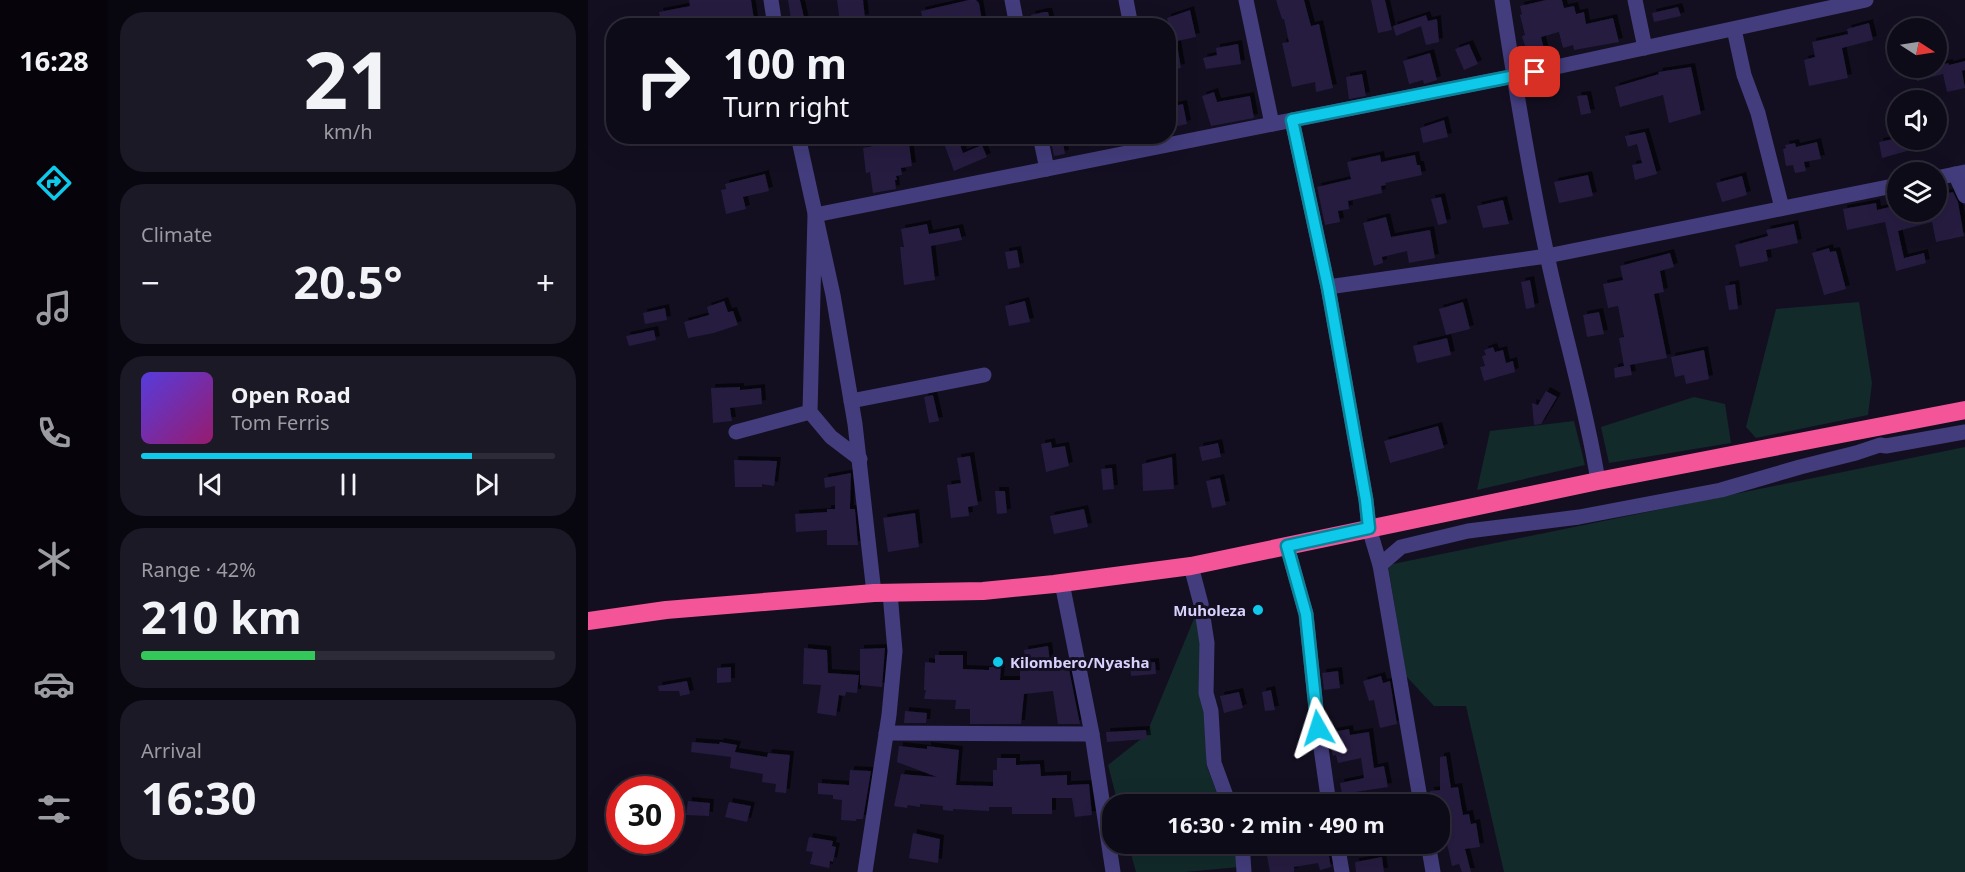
<!DOCTYPE html>
<meta charset="utf-8">
<style>
:root{--surface:#0e0b19;--page:#1c1926;--text:#f1f3f6;--muted:#9b9ba2;--line:#2e2b38;--accent:#0fc9ea}
body{margin:0;font-family:"Noto Sans",sans-serif;background:var(--page);color:var(--text);height:100vh;display:flex;flex-direction:column;font-size:22px;white-space:nowrap}
*{box-sizing:border-box;margin:0}
p{font-size:20px;color:var(--muted)}
.icon{flex:none;width:33px;height:33px;fill:none;stroke:currentColor;stroke-width:2;stroke-linecap:round;stroke-linejoin:round}
.map{position:relative;flex:1;overflow:hidden}
.sheet{display:flex;flex-direction:column;gap:12px;padding:12px;background:#08060e;width:480px}
.sheet>*{flex:none}
.guide{position:absolute;left:18px;top:18px;width:570px;height:126px;border-radius:24px;box-shadow:0 6px 24px #0002,0 0 0 2px var(--line);background:#0e0b19;color:var(--text);overflow:hidden}
.needle{width:39px;rotate:102deg}
.tools{position:absolute;left:1299px;top:18px;display:grid;gap:12px}
.tools a{display:grid;place-items:center;width:60px;height:60px;border-radius:50%;background:var(--surface);box-shadow:0 6px 24px #0002,0 0 0 2px var(--line);font-size:30px}
.speed{position:absolute;left:18px;top:776px;display:flex;gap:12px;font-size:30px;font-weight:700;text-align:center}
.speed>*{display:grid;place-content:center;width:78px;height:78px;border-radius:50%;background:var(--surface);box-shadow:0 6px 24px #0002,0 0 0 2px var(--line);line-height:1}
.speed .limit{border:9px solid #d22;background:#fff;color:#111}
.pin{position:absolute;display:grid;place-items:center;width:51px;height:51px;color:#fff;margin:-26px;border-radius:12px;box-shadow:0 3px 9px #0006}
.me{position:absolute;width:66px;margin:-33px;rotate:354deg;stroke-linejoin:round;filter:drop-shadow(0 0 4px #0008)}
.turn{display:flex;align-items:center;gap:21px;height:126px;padding:0 18px;font-size:27px}
.turn .icon{width:78px;height:78px;stroke-width:2.5}
.turn b{display:block;font-size:42px;line-height:51px}
.big{font-size:45px;font-weight:700;line-height:1.1}
.sheet .widget{flex:1;display:flex;flex-direction:column;justify-content:center;gap:9px;min-width:0;padding:0 21px;border-radius:24px;background:var(--page)}
.sheet .dial{align-items:center;gap:0}
.dial b{font-size:78px;line-height:1}
.song{display:flex;align-items:center;gap:18px}
.cover{width:72px;height:72px;border-radius:9px;background:linear-gradient(135deg,hsl(250 70% 55%),hsl(320 70% 35%))}
.played{height:6px;border-radius:3px;background:linear-gradient(90deg,var(--accent) 80%,var(--line) 80%)}
.keys{display:flex;justify-content:space-around;direction:ltr}
.heat{display:flex;justify-content:space-between;align-items:center;font-size:33px;direction:ltr}
.charge{height:9px;border-radius:4px;background:linear-gradient(90deg,#34c759 42%,var(--line) 0)}
.trip{position:absolute;left:514px;top:794px;width:348px;height:60px;border-radius:24px;background:var(--surface);box-shadow:0 6px 24px #0002,0 0 0 2px var(--line);font-weight:700;line-height:60px;text-align:center}
main{display:flex;flex:1;min-height:0}
.tab-bar{display:flex;flex-direction:column;width:108px;justify-content:space-around;align-items:center;background:#06040a;color:var(--muted)}
.tab-bar .icon{width:42px;height:42px}
.tab-bar .selected{color:var(--accent)}
.tab-bar b{font-size:27px;color:var(--text)}
.map>svg:first-child{display:block}
</style>
<main>
<nav class="tab-bar">
<b>16:28</b>
<svg class="icon selected" aria-label="directions" viewBox="0 0 24 24"><path d="M12 3l9 9-9 9-9-9zM9 14v-3h6M13 9l2 2-2 2"/></svg>
<svg class="icon" aria-label="music" viewBox="0 0 24 24"><path d="M9 18V5l10-2v13"/><circle cx="6" cy="18" r="3"/><circle cx="16" cy="16" r="3"/></svg>
<svg class="icon" aria-label="phone" viewBox="0 0 24 24"><path d="M5 4h4l2 5-3 2q2 4 5 5l2-3 5 2v4C11 20 4 13 5 4z"/></svg>
<svg class="icon" aria-label="climate" viewBox="0 0 24 24"><path d="M12 3v18M4 7l16 10M4 17L20 7"/></svg>
<svg class="icon" aria-label="car" viewBox="0 0 24 24"><path d="M5 17H2v-5l4-1 3-4h7l3 4 3 1v5h-3M9 17h6M6 11h13"/><circle cx="7" cy="17" r="2"/><circle cx="17" cy="17" r="2"/></svg>
<svg class="icon" aria-label="filters" viewBox="0 0 24 24"><path d="M4 7h16M4 17h16"/><circle cx="9" cy="7" r="2"/><circle cx="15" cy="17" r="2"/></svg>
</nav>
<section class="sheet">
<div class="widget dial"><b>21</b><p>km/h</p></div>
<div class="widget"><p>Climate</p>
<div class="heat"><a>−</a><b class="big">20.5°</b><a>+</a></div>
</div>
<div class="widget">
<div class="song"><i class="cover"></i><div><b>Open Road</b><p>Tom Ferris</p></div></div>
<div class="played"></div>
<div class="keys"><svg class="icon" aria-label="previous" viewBox="0 0 24 24"><path d="M18 5L8 12l10 7zM5 5v14"/></svg><svg class="icon" aria-label="pause" viewBox="0 0 24 24"><path d="M8 5v14M16 5v14"/></svg><svg class="icon" aria-label="next" viewBox="0 0 24 24"><path d="M6 5l10 7-10 7zM19 5v14"/></svg></div>
</div>
<div class="widget"><p>Range · 42%</p><b class="big">210 km</b><div class="charge"></div></div>
<div class="widget"><p>Arrival</p><b class="big">16:30</b></div>
</section>
<div class="map">
<svg width="1377" height="872" viewBox="0 0 1377 872">
<defs>
<filter id="shadow"><feDropShadow dx="4" dy="-4" stdDeviation="0" flood-color="#0009"/></filter>
</defs>
<rect width="100%" height="100%" fill="#130f21"/>
<g fill="#122a2a">
<path d="M1271,302L1284,383L1280,415L1168,438L1158,427L1188,309Z"/>
<path d="M1106,397L1137,404L1143,443L1021,463L1013,427Z"/>
<path d="M986,421L997,465L889,490L902,431Z"/>
<path d="M1377,447V872H916L878,706H846L818,676L800,565Z"/>
<path d="M610,609L619,741L618,764L633,804H530L520,765L558,735Z"/>
<path d="M540,843H647L651,867L597,872H548Z"/>
</g>
<g fill="#251c40" filter="url(#shadow)">
<path d="M101,0H163L167,26H74L71,12L102,6Z"/>
<path d="M200,0H212L218,26H204Z"/>
<path d="M249,0H275L277,18L252,22Z"/>
<path d="M381,0H388L391,3L395,26H336L333,11Z"/>
<path d="M688,0H716L723,26L731,24L745,88L728,92L727,82L704,87L694,43L701,42L696,19H694Z"/>
<path d="M783,0H797L804,30L790,33Z"/>
<path d="M958,0H974L976,8L986,6L988,14L996,12L998,24L1025,18L1031,42L986,50L985,45L975,48L971,32L953,37L957,52L940,56L934,36L937,35L932,15L934,14L932,6Z"/>
<path d="M1090,7L1093,16L1066,22L1064,13Z"/>
<path d="M602,10L608,37L584,42L579,18Z"/>
<path d="M456,12H460L464,26H446L443,15Z"/>
<path d="M838,15L840,21L849,19L851,42L838,45L833,26L808,36L805,26Z"/>
<path d="M1281,23L1285,40L1254,48L1260,78L1221,86L1216,60L1227,57L1224,42L1260,34L1259,29Z"/>
<path d="M589,44L593,68L580,70V46Z"/>
<path d="M650,44L653,64L618,69L615,58L629,55L628,48Z"/>
<path d="M881,44L890,64L876,70L867,49Z"/>
<path d="M842,53L849,80L836,84L835,80L821,84L815,61Z"/>
<path d="M1377,61V70L1374,71L1377,88L1359,92L1355,74L1329,81L1327,72L1348,68V66L1361,63V65Z"/>
<path d="M1103,67L1113,114L1081,123L1075,95L1032,107L1027,87L1071,74L1070,72Z"/>
<path d="M774,74L778,96L761,99L758,77Z"/>
<path d="M626,92L629,102L662,96L666,118L623,126L614,96Z"/>
<path d="M999,95L1003,113L993,115L989,96Z"/>
<path d="M595,104L599,124L585,127L580,107Z"/>
<path d="M856,120L860,137L835,143L832,128Z"/>
<path d="M1057,132L1069,174L1047,180L1044,165L1054,163L1049,144L1040,147L1037,136Z"/>
<path d="M295,136H320L324,166L313,168L314,175L308,176L309,180H307L308,189L285,193L282,172L278,173L275,148L296,144Z"/>
<path d="M462,136H474L477,154L466,156Z"/>
<path d="M1310,138L1347,140L1348,143L1294,158L1291,142Z"/>
<path d="M371,141L375,153L394,145L399,157L366,171L357,146Z"/>
<path d="M1229,142L1233,159L1216,162L1218,171L1207,173L1205,165L1198,166L1195,149L1198,148L1197,145L1207,143L1208,147Z"/>
<path d="M792,155L793,162L827,155L829,165H832L834,175L797,183L798,185L793,186L794,193L760,201L761,209L750,211L752,222L737,225L729,187L763,179L759,162Z"/>
<path d="M177,174L181,191L155,197L158,209L138,214L133,190L138,189L137,184Z"/>
<path d="M1000,175L1005,196L971,203L966,182Z"/>
<path d="M1154,176L1159,195L1134,202L1128,183Z"/>
<path d="M1365,192L1370,202L1376,236L1348,242L1344,222L1310,231L1316,258L1336,253L1338,263L1308,271L1297,222L1259,230L1255,209L1288,203L1289,210L1310,205V212H1348V196Z"/>
<path d="M853,197L859,223L850,225L843,199Z"/>
<path d="M915,200L921,224L895,228L889,206Z"/>
<path d="M798,217L803,237L842,230L847,258L821,263L819,251L794,257L795,263L786,266L775,223Z"/>
<path d="M339,224L341,234L371,228L374,240L343,246L347,280L316,285L312,247H316L313,229Z"/>
<path d="M1206,224L1210,243L1178,250L1180,261L1152,267L1147,245L1180,236L1178,230Z"/>
<path d="M1241,248L1242,252L1248,251L1258,289L1236,295L1224,253Z"/>
<path d="M429,250L432,267L420,269L417,252Z"/>
<path d="M1082,253L1086,267L1072,271L1076,292L1066,294L1079,358L1042,365L1044,375L1027,378L1026,368L1036,366L1031,338L1036,337L1030,306L1020,308L1015,284L1035,280L1032,266Z"/>
<path d="M942,280L947,307L938,309L933,282Z"/>
<path d="M1147,284L1150,309L1141,310L1137,286Z"/>
<path d="M136,301L140,312L145,311L150,325L126,333L100,338L96,322L121,315L119,307Z"/>
<path d="M437,301L442,322L421,326L417,306Z"/>
<path d="M875,302L882,329L858,335L851,309Z"/>
<path d="M77,308L79,320L57,324L55,313Z"/>
<path d="M1011,312L1016,334L999,337L995,315Z"/>
<path d="M66,330L68,340L41,346L38,336Z"/>
<path d="M859,338L863,355L829,363L825,346Z"/>
<path d="M905,347L907,352L915,350L918,363L925,361L927,372L896,381L892,367L897,366L894,356L898,355L896,350Z"/>
<path d="M1116,350L1121,379L1098,384L1096,375L1087,377L1083,357Z"/>
<path d="M152,387V390L173,388L174,404L142,408L144,421L125,423L123,388Z"/>
<path d="M958,391L969,397L953,424L946,425L944,403L950,405Z"/>
<path d="M345,395L351,421L341,423L336,397Z"/>
<path d="M850,426L856,448L802,463L796,441Z"/>
<path d="M463,442L464,448L477,446L481,466L458,472L453,444Z"/>
<path d="M630,443L633,457L614,461L611,447Z"/>
<path d="M382,456L390,505L380,507L381,516L363,518L359,485L373,483L369,458Z"/>
<path d="M584,457L586,489L555,491L554,464Z"/>
<path d="M146,460L189,461L186,486L174,484V487H147Z"/>
<path d="M524,468L526,489L515,490L513,469Z"/>
<path d="M263,473L262,509H267L270,545H239V530L208,532L207,514L239,512V509H247V486L237,488L236,478Z"/>
<path d="M632,478L638,505L624,508L618,481Z"/>
<path d="M407,491H417L419,513L409,514Z"/>
<path d="M496,509L500,527L466,534L462,516Z"/>
<path d="M327,513L331,547L300,552L295,518Z"/>
<path d="M460,646L463,670L481,669L492,724H470L465,691L436,694L433,724H382V709H367L368,700L336,699L338,690H336L337,662L347,663V655H375V669L401,670V667H413L412,680H432V670H439L436,650Z"/>
<path d="M216,648L239,650L240,673L271,675L269,693L258,692L257,696L251,695L248,716L229,713L233,685L215,684Z"/>
<path d="M297,648L294,687L272,685V649Z"/>
<path d="M567,662L568,674L543,676L542,664Z"/>
<path d="M143,667V682L129,683V668Z"/>
<path d="M750,671L752,688L736,690L734,673Z"/>
<path d="M793,676L795,683L802,681L809,724L792,728L786,700L781,701L775,681Z"/>
<path d="M99,681L102,694L92,696L91,691H71L70,686Z"/>
<path d="M683,690L687,710L677,711L674,692Z"/>
<path d="M651,692L655,708L636,713L632,696Z"/>
<path d="M317,711L339,713L338,723H316Z"/>
<path d="M761,729L762,735L781,732L786,768L796,766L800,787L754,794L752,783L776,778L773,758L750,763L748,755L745,756L742,744L746,743L744,732Z"/>
<path d="M558,730L559,739L519,742L518,732Z"/>
<path d="M104,742L131,744L132,742L149,745L147,752L179,757L180,753L202,755L198,793L187,792L188,784L174,782L175,774L142,768L143,757L103,752Z"/>
<path d="M311,746L339,749V746L371,750L368,785L405,786V770H409V758H428V765L452,764L453,776L479,775V785L501,784L504,815L487,817L484,798H464V814H424V807H401V811L365,809V811L355,810V806L332,804V807L320,805L319,808L306,806L313,774L349,777L309,762Z"/>
<path d="M858,756L863,788L870,787L875,815L881,814L883,824L888,823L892,847L877,849L883,872H874L871,864L864,866L857,835L854,836L852,804H844L842,791L852,790V757Z"/>
<path d="M262,770L283,771L275,819H268V821L253,820L254,800L245,799V795L230,794V783L261,785Z"/>
<path d="M100,801L122,803L121,816L98,815Z"/>
<path d="M141,802L163,806L159,822L137,817Z"/>
<path d="M325,833L352,839L350,863L321,858Z"/>
<path d="M221,837L245,841L244,846L248,847L245,862L242,861L241,868L222,864L225,852L218,851Z"/>
<path d="M739,846L743,867L732,870L730,863L706,867V872H682L679,856Z"/>
<path d="M794,857L796,872H768L767,862Z"/>
</g>
<g fill="none" stroke-linecap="round" stroke-linejoin="round">
<g stroke="#433d7d" stroke-width="15">
<path d="M183,0L187,26"/>
<path d="M424,0L429,26"/>
<path d="M538,0L543,26"/>
<path d="M658,0L684,124"/>
<path d="M914,0C927,85 941,171 959,255C975,331 998,405 1010,481"/>
<path d="M1047,0L1057,48"/>
<path d="M1146,29L1156,75L1170,113L1194,208"/>
<path d="M704,120L740,287L778,500L781,528L792,565L833,804"/>
<path d="M210,136L245,295L267,424L286,593"/>
<path d="M452,136L459,169"/>
<path d="M1367,174L1377,196"/>
<path d="M1348,178L1377,172"/>
<path d="M740,287L959,256L1310,185"/>
<path d="M263,401L396,375"/>
<path d="M148,432L222,412"/>
<path d="M272,459L243,437L222,412L227,215L926,76L1278,0"/>
<path d="M699,546L718,614L730,727L741,804"/>
<path d="M792,565L813,547L880,531L991,517L1133,490L1212,467L1268,453L1292,445L1298,446L1377,432"/>
<path d="M603,566L613,604L619,643L618,693L623,711L626,763L641,804"/>
<path d="M474,583L504,734L525,872"/>
<path d="M298,733L504,734"/>
<path d="M654,843L656,872"/>
<path d="M749,843L754,872"/>
<path d="M840,843L845,872"/>
<path d="M277,872L301,715L307,651L302,593"/>
</g>
<path stroke="#f45498" stroke-width="18" d="M0,621L78,610L286,593L395,591L466,584L603,566L1010,481L1377,410"/>
</g>
<g fill="none" stroke-linecap="round" stroke-linejoin="round">
<g stroke="#0a8398" stroke-width="15">
<path id="route" d="M730,728L718,614L699,546L781,528L778,500L740,287L704,120L947,72"/>
</g>
<use href="#route" stroke="#0fc9ea" stroke-width="10"/>
</g>
<g fill="#0fc9ea" stroke="#130f21" stroke-width="2">
<circle cx="670" cy="610" r="6"/>
<circle cx="410" cy="662" r="6"/>
</g>
<g text-anchor="middle" dominant-baseline="central" stroke-width="6" stroke-linejoin="round" paint-order="stroke">
<g font-size="15" font-weight="bold" fill="#d8d1fc" stroke="#130f21" text-anchor="end">
<text x="658" y="610">Muholeza</text>
<text x="422" y="662" text-anchor="start">Kilombero/Nyasha</text>
</g>
</g>
</svg>
<div class="tools">
<a><svg class="needle" viewBox="-14 -14 28 28"><path d="M0-13l5 13h-10z" fill="#e53935"/><path d="M0 13l5-13h-10z" fill="#9b9ba2"/></svg></a>
<a><svg class="icon" aria-label="sound" viewBox="0 0 24 24"><path d="M4 9h4l5-4v14l-5-4H4zM17 9q2 3 0 6"/></svg></a>
<a><svg class="icon" aria-label="layers" viewBox="0 0 24 24"><path d="M12 4l9 5-9 5-9-5zM3 14l9 5 9-5"/></svg></a>
</div>
<div class="speed"><div class="limit">30</div></div>
<div class="pin" style="left:947px;top:72px;background:#d93025"><svg class="icon" aria-label="arrive" viewBox="0 0 24 24"><path d="M6 21V4h12l-3 4 3 4H6"/></svg></div>
<svg class="me" style="left:730px;top:728px" viewBox="-20 -20 40 40"><path d="M0-17L14 15 0 8-14 15z" fill="#0fc9ea" stroke="#fff" stroke-width="4"/></svg>
<div class="trip">16:30 · 2 min · 490 m</div>
<div class="guide">
<div class="turn"><svg class="icon" aria-label="right" viewBox="0 0 24 24"><path d="M7 20v-9h11M14 6l5 5-5 5"/></svg><div><b>100 m</b>Turn right</div></div>
</div>
</div>
</main>
